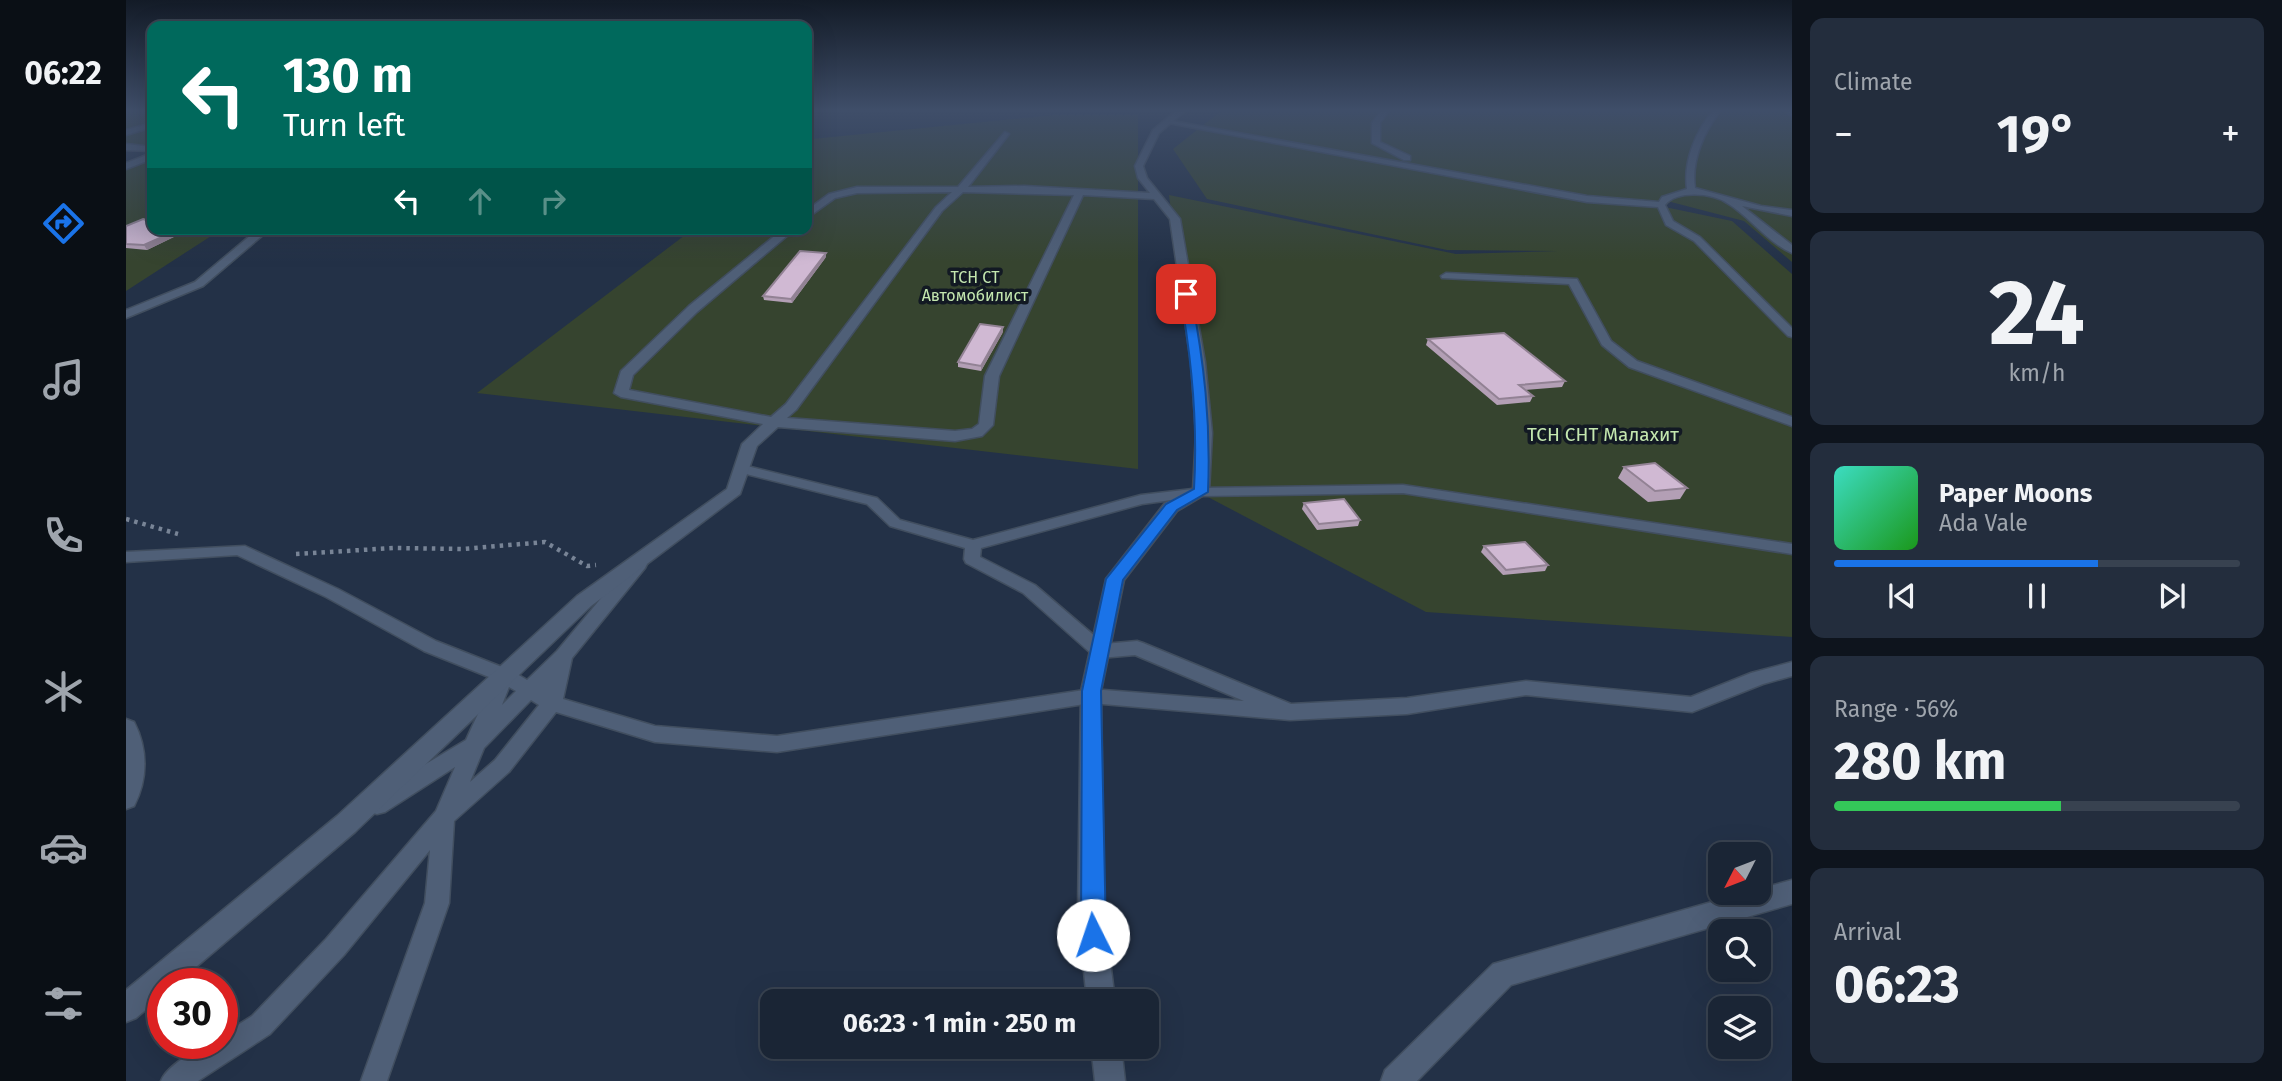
<!DOCTYPE html>
<meta charset="utf-8">
<style>
:root{--surface:#1a2535;--page:#232d3d;--text:#f1f3f6;--muted:#9fa5ad;--line:#384250;--accent:#1a73e8}
body{margin:0;font-family:"Fira Sans",sans-serif;background:var(--page);color:var(--text);height:100vh;display:flex;flex-direction:column;font-size:26px;white-space:nowrap}
*{box-sizing:border-box;margin:0}
p{font-size:23px;color:var(--muted)}
.icon{flex:none;width:38px;height:38px;fill:none;stroke:currentColor;stroke-width:2;stroke-linecap:round;stroke-linejoin:round}
.map{position:relative;flex:1;overflow:hidden}
.panel{display:flex;flex-direction:column;gap:18px;padding:18px;background:#0e141d;width:490px}
.panel>*{flex:none}
.guide{position:absolute;left:21px;top:21px;width:665px;height:214px;border-radius:14px;box-shadow:0 7px 28px #0002,0 0 0 2px var(--line);background:#00695c;color:#fff;overflow:hidden}
.needle{width:46px;rotate:228deg}
.tools{position:absolute;left:1582px;top:842px;display:grid;gap:14px}
.tools a{display:grid;place-items:center;width:63px;height:63px;border-radius:14px;background:var(--surface);box-shadow:0 7px 28px #0002,0 0 0 2px var(--line);font-size:35px}
.speed{position:absolute;left:21px;top:968px;display:flex;gap:14px;font-size:35px;font-weight:700;text-align:center}
.speed>*{display:grid;place-content:center;width:91px;height:91px;border-radius:50%;background:var(--surface);box-shadow:0 7px 28px #0002,0 0 0 2px var(--line);line-height:1}
.speed .limit{border:10px solid #d22;background:#fff;color:#111}
.pin{position:absolute;display:grid;place-items:center;width:60px;height:60px;color:#fff;margin:-30px;border-radius:14px;box-shadow:0 4px 10px #0006}
.me{position:absolute;width:77px;margin:-38px;rotate:356deg;stroke-linejoin:round;filter:drop-shadow(0 0 5px #0008)}
.turn{display:flex;align-items:center;gap:24px;height:147px;padding:0 21px;font-size:32px}
.turn .icon{width:91px;height:91px;stroke-width:2.5}
.turn b{display:block;font-size:49px;line-height:60px}
.lanes{display:flex;align-items:center;height:66px;padding:0 21px;background:#0003;justify-content:center;gap:35px;direction:ltr}
.lanes .off{opacity:.35}
.big{font-size:52px;font-weight:700;line-height:1.1}
.panel .widget{flex:1;display:flex;flex-direction:column;justify-content:center;gap:10px;min-width:0;padding:0 24px;border-radius:14px;background:var(--page)}
.panel .dial{align-items:center;gap:0}
.dial b{font-size:91px;line-height:1}
.song{display:flex;align-items:center;gap:21px}
.cover{width:84px;height:84px;border-radius:10px;background:linear-gradient(135deg,hsl(170 70% 55%),hsl(120 70% 35%))}
.played{height:7px;border-radius:4px;background:linear-gradient(90deg,var(--accent) 65%,var(--line) 65%)}
.keys{display:flex;justify-content:space-around;direction:ltr}
.heat{display:flex;justify-content:space-between;align-items:center;font-size:38px;direction:ltr}
.charge{height:10px;border-radius:5px;background:linear-gradient(90deg,#34c759 56%,var(--line) 0)}
.trip{position:absolute;left:634px;top:989px;width:399px;height:70px;border-radius:14px;background:var(--surface);box-shadow:0 7px 28px #0002,0 0 0 2px var(--line);font-weight:700;line-height:70px;text-align:center}
main{display:flex;flex:1;min-height:0}
.menu{display:flex;flex-direction:column;width:126px;justify-content:space-around;align-items:center;background:#0a0f15;color:var(--muted)}
.menu .icon{width:49px;height:49px}
.menu .active{color:var(--accent)}
.menu b{font-size:32px;color:var(--text)}
.map>svg:first-child{display:block}
</style>
<main>
<nav class="menu">
<b>06:22</b>
<svg class="icon active" aria-label="directions" viewBox="0 0 24 24"><path d="M12 3l9 9-9 9-9-9zM9 14v-3h6M13 9l2 2-2 2"/></svg>
<svg class="icon" aria-label="music" viewBox="0 0 24 24"><path d="M9 18V5l10-2v13"/><circle cx="6" cy="18" r="3"/><circle cx="16" cy="16" r="3"/></svg>
<svg class="icon" aria-label="phone" viewBox="0 0 24 24"><path d="M5 4h4l2 5-3 2q2 4 5 5l2-3 5 2v4C11 20 4 13 5 4z"/></svg>
<svg class="icon" aria-label="climate" viewBox="0 0 24 24"><path d="M12 3v18M4 7l16 10M4 17L20 7"/></svg>
<svg class="icon" aria-label="car" viewBox="0 0 24 24"><path d="M5 17H2v-5l4-1 3-4h7l3 4 3 1v5h-3M9 17h6M6 11h13"/><circle cx="7" cy="17" r="2"/><circle cx="17" cy="17" r="2"/></svg>
<svg class="icon" aria-label="filters" viewBox="0 0 24 24"><path d="M4 7h16M4 17h16"/><circle cx="9" cy="7" r="2"/><circle cx="15" cy="17" r="2"/></svg>
</nav>
<div class="map">
<svg width="1666" height="1081" viewBox="0 0 1666 1081">
<rect width="100%" height="100%" fill="#233147"/>
<g fill="#36442f">
<path d="M0,110H26V146L0,143Z"/>
<path d="M1096,110H1666V262L1618,221L1545,202L1534,206L1606,221L1666,274V637L1300,612L1080,496L1043,195L1330,254L1432,251L1321,250L1081,199L1047,149Z"/>
<path d="M927,115H1012V469L351,393L567,229H681V143L686,139Z"/>
<path d="M26,160V229H96L0,291V169Z"/>
</g>
<g fill="none" stroke-linecap="round" stroke-linejoin="round">
<g stroke="#414e5f" stroke-width="3">
<g id="service">
<path d="M1256,110H1263L1254,123V142L1284,156V160H1278L1246,143V123Z"/>
<path d="M1588,110H1595C1578,131 1565,161 1569,188L1635,206L1666,210V216L1616,206L1666,245V253C1642,243 1622,215 1601,203C1586,193 1551,190 1539,205L1547,221L1574,237L1666,328V337L1662,336L1568,241L1540,225L1532,207L1461,202L1037,122L1041,120L1461,196L1533,202L1536,197L1561,189C1557,162 1570,130 1588,110Z"/>
<path d="M1657,110H1665L1666,116Z"/>
<path d="M1320,273L1451,279L1485,341L1511,361L1666,417V426L1503,367L1476,345L1443,284L1316,278L1315,276Z"/>
<path d="M617,465L751,498L774,520L847,540L1015,495L1075,488L1277,485L1666,544V554L1277,493L1075,496L1016,504L855,548L854,557L909,585L978,644L1011,641L1017,643L1165,704L1281,698L1400,681L1565,697L1625,673L1666,662V676L1637,684L1566,712L1400,695L1281,714L1164,720L965,703L651,752L529,742L430,712L383,772L328,821L323,903L261,1081H235L299,903L304,850L218,955L144,1034L72,1081H35C42,1064 78,1043 96,1043V1035L126,1016L200,939L310,811L329,767L259,812L251,814L243,812L240,805L243,798L340,740L368,679L298,651L200,597L111,555L0,562V552L119,546L212,589L310,641L386,671L401,680L431,651L507,560H519L521,564L519,568L446,658L437,699L529,726L651,736L965,689L1118,701L1009,655L974,658L968,656L897,593L840,563L838,559L839,548L764,526L741,504L612,472L610,469ZM383,687L390,691L376,705ZM405,700L413,705L369,760L344,782L358,748Z"/>
</g>
</g>
<g stroke="#414e5f" stroke-width="3">
<g id="minor">
<path d="M1051,110H1060L1033,133L1017,166L1021,178L1054,219L1079,362L1086,433L1083,492L1051,511L998,580L975,691L978,913L989,1001H961L952,913L955,691L980,579L1039,503L1067,490L1070,433L1065,362L1044,219L1028,199L957,195L873,376L867,425L856,436L829,441L652,427L631,446L614,494L465,606L229,832L50,984H37V995L10,1018L0,1022V990L211,816L451,596L601,489L616,444L637,424L495,397L488,393L495,371L563,306L657,229H669L571,312L507,375L503,390L645,417L660,404L810,207L826,192L731,193L709,198L681,218V210L703,194L731,187H832L879,132L883,134L842,187L898,186L1024,193L1012,178L1009,166L1027,130ZM837,192L948,195L859,376L853,424L846,429L829,431L661,418L670,410L816,211Z"/>
<path d="M26,123V127L0,135V130Z"/>
<path d="M0,144L26,147V151L0,150Z"/>
<path d="M26,153V159L0,169V163Z"/>
<path d="M132,229H144L77,286L0,318V310L69,282Z"/>
<path d="M0,719L8,722C22,749 22,779 8,806L0,809Z"/>
<path d="M1666,880V904L1385,985L1291,1081H1255L1259,1070L1367,964L1621,892H1633V889Z"/>
<path d="M965,1046H995L999,1081H969Z"/>
</g>
</g>
<g stroke="#788496" stroke-width="4.5" stroke-dasharray="3.5 5" stroke-linecap="butt">
<path d="M0,519L52,534"/>
<path d="M170,554L268,548L336,549L419,542L461,566L470,565"/>
</g>
<use href="#service" fill="#4f5f77" fill-rule="evenodd"/>
<use href="#minor" fill="#4f5f77" fill-rule="evenodd"/>
</g>
<g fill="#b39fb5">
<path d="M0,226L52,230L54,234L21,250L0,248Z"/>
<path d="M700,257L666,303L638,300L637,296Z"/>
<path d="M877,332L855,371L832,367V362Z"/>
<path d="M1302,339L1439,381L1436,387L1399,390L1407,396L1404,402L1371,405L1300,345Z"/>
<path d="M1498,467L1561,488L1554,499L1522,502L1492,478Z"/>
<path d="M1178,503L1234,520L1232,526L1191,530L1176,509Z"/>
<path d="M1358,546L1422,565L1419,571L1377,575L1355,552Z"/>
</g>
<g fill="#928294">
<path d="M52,230L54,234L21,250L18,245Z"/>
<path d="M700,253V257L666,303L665,299Z"/>
<path d="M877,327V332L855,371V366Z"/>
</g>
<g fill="#d0b9d3" stroke="#928294" stroke-width="2">
<path d="M17,219L26,222V229L52,230L18,245L0,244V226Z"/>
<path d="M674,251L700,253L665,299L637,296Z"/>
<path d="M854,324L877,327L855,366L832,362Z"/>
<path d="M1378,333L1439,381L1393,385L1407,396L1373,399L1302,339Z"/>
<path d="M1529,463L1561,488L1529,491L1498,467Z"/>
<path d="M1218,499L1234,520L1193,524L1178,503Z"/>
<path d="M1399,542L1422,565L1380,570L1358,546Z"/>
</g>
<linearGradient id="sky" x2="0" y2="1"><stop stop-color="#131b27"/><stop offset="0.42" stop-color="#3f4e69"/><stop offset="1" stop-color="#3f4e69" stop-opacity="0"/></linearGradient>
<rect width="1666" height="262" fill="url(#sky)"/>
<path fill="#1a73e8" stroke="#114b97" stroke-width="2" d="M1060,291L1065,294C1078,362 1085,422 1082,492L1051,510L997,580L975,691L980,935L976,944L967,947L959,944L955,935L956,691L980,579L1040,504L1068,489C1072,423 1066,360 1054,294Z"/>
<g text-anchor="middle" dominant-baseline="central" stroke-width="7" stroke-linejoin="round" paint-order="stroke">
<g font-size="16" fill="#c4e7af" stroke="#121923">
<text x="849" y="277">ТСН СТ<tspan x="849" dy="18">Автомобилист</tspan></text>
</g>
<g font-size="19" fill="#c4e7af" stroke="#121923">
<text x="1477" y="434">ТСН СНТ Малахит</text>
</g>
</g>
</svg>
<div class="tools">
<a><svg class="needle" viewBox="-14 -14 28 28"><path d="M0-13l5 13h-10z" fill="#e53935"/><path d="M0 13l5-13h-10z" fill="#9fa5ad"/></svg></a>
<a><svg class="icon" aria-label="search" viewBox="0 0 24 24"><circle cx="10" cy="10" r="6"/><path d="M15 15l6 6"/></svg></a>
<a><svg class="icon" aria-label="layers" viewBox="0 0 24 24"><path d="M12 4l9 5-9 5-9-5zM3 14l9 5 9-5"/></svg></a>
</div>
<div class="speed"><div class="limit">30</div></div>
<div class="pin" style="left:1060px;top:294px;background:#d93025"><svg class="icon" aria-label="arrive" viewBox="0 0 24 24"><path d="M6 21V4h12l-3 4 3 4H6"/></svg></div>
<svg class="me" style="left:967px;top:935px" viewBox="-20 -20 40 40"><circle r="19" fill="#fff"/><path d="M0-13L10 11 0 6-10 11z" fill="#1a73e8"/></svg>
<div class="trip">06:23 · 1 min · 250 m</div>
<div class="guide">
<div class="turn"><svg class="icon" aria-label="left" viewBox="0 0 24 24"><path d="M17 20v-9H6M10 6l-5 5 5 5"/></svg><div><b>130 m</b>Turn left</div></div>
<div class="lanes"><svg class="icon" aria-label="left" viewBox="0 0 24 24"><path d="M17 20v-9H6M10 6l-5 5 5 5"/></svg><svg class="icon off" aria-label="ahead" viewBox="0 0 24 24"><path d="M12 20V5M6 11l6-6 6 6"/></svg><svg class="icon off" aria-label="right" viewBox="0 0 24 24"><path d="M7 20v-9h11M14 6l5 5-5 5"/></svg></div>
</div>
</div>
<section class="panel">
<div class="widget"><p>Climate</p>
<div class="heat"><a>−</a><b class="big">19°</b><a>+</a></div>
</div>
<div class="widget dial"><b>24</b><p>km/h</p></div>
<div class="widget">
<div class="song"><i class="cover"></i><div><b>Paper Moons</b><p>Ada Vale</p></div></div>
<div class="played"></div>
<div class="keys"><svg class="icon" aria-label="previous" viewBox="0 0 24 24"><path d="M18 5L8 12l10 7zM5 5v14"/></svg><svg class="icon" aria-label="pause" viewBox="0 0 24 24"><path d="M8 5v14M16 5v14"/></svg><svg class="icon" aria-label="next" viewBox="0 0 24 24"><path d="M6 5l10 7-10 7zM19 5v14"/></svg></div>
</div>
<div class="widget"><p>Range · 56%</p><b class="big">280 km</b><div class="charge"></div></div>
<div class="widget"><p>Arrival</p><b class="big">06:23</b></div>
</section>
</main>
